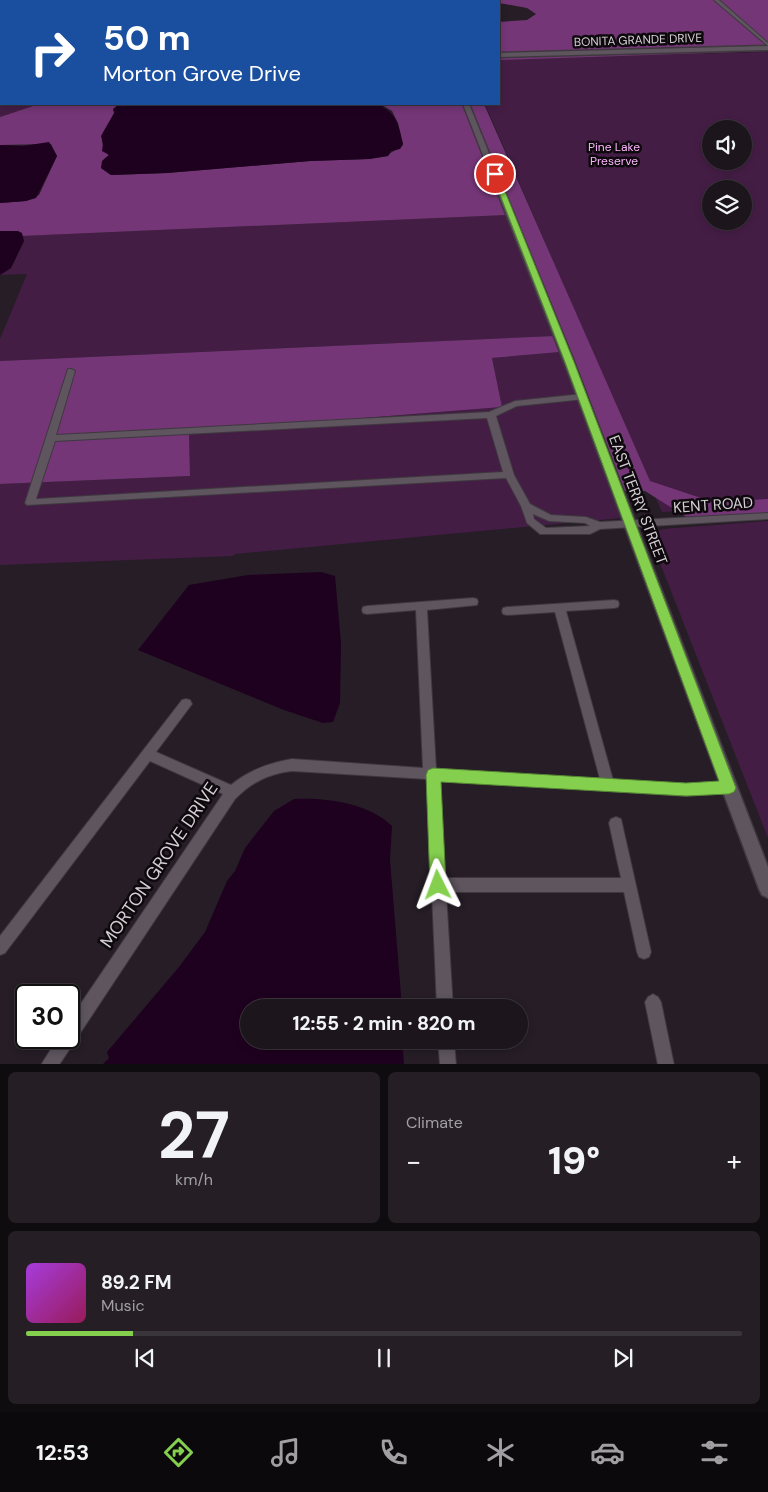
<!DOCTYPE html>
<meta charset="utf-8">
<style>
:root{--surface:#1c161c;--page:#251f25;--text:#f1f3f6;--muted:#a09fa3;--line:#3a353b;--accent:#84d04e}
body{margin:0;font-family:"DM Sans",sans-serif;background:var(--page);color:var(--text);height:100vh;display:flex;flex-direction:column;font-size:19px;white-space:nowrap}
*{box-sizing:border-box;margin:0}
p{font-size:16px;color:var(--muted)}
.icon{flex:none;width:28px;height:28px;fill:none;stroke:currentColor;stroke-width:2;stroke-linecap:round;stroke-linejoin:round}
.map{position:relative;height:1064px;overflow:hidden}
.drawer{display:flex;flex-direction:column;gap:8px;padding:8px;background:#0f0c0f;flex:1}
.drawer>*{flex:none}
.top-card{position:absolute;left:0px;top:0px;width:500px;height:105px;box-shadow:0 2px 8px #0003,0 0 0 1px var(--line);background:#1a4fa0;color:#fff;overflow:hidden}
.controls{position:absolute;left:702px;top:120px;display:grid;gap:10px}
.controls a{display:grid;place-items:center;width:50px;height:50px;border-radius:50%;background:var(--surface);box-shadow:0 2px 8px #0003,0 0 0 1px var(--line);font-size:25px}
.speed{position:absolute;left:15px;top:984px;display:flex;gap:10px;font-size:25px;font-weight:700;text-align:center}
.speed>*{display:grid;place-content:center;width:65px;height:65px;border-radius:50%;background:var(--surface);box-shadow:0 2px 8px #0003,0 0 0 1px var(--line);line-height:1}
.speed .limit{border:2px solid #111;border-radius:8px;background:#fff;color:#111}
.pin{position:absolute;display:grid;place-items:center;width:42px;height:42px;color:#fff;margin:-21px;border:2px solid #fff;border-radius:50%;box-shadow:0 1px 5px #0007}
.me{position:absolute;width:55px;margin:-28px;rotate:357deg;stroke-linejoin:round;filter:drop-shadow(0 0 4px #0008)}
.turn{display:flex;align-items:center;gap:18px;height:105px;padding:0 20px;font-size:22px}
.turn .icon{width:65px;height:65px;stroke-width:2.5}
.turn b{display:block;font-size:35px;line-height:42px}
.big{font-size:38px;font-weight:800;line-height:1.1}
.drawer .widget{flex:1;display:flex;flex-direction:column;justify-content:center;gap:8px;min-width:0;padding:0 18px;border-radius:8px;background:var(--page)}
.drawer .dial{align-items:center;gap:0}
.dial b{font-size:65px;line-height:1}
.song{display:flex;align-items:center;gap:15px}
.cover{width:60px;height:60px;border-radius:8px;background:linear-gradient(135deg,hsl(280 70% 55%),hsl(330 70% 35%))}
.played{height:5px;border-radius:2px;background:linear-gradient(90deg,var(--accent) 15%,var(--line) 15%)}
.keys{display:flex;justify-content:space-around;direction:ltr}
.heat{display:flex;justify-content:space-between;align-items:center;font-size:28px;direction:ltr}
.drawer .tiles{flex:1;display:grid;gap:8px;grid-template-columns:1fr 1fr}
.widget:last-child{grid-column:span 2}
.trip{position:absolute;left:240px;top:999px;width:288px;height:50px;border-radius:25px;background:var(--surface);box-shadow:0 2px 8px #0003,0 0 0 1px var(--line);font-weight:800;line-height:50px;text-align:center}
.dock{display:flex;height:80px;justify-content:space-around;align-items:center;background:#0b090b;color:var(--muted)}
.dock .icon{width:35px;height:35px}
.dock .on{color:var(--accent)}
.dock b{font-size:22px;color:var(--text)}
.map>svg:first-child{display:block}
</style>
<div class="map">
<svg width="768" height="1065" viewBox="0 0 768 1065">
<rect width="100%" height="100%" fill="#261d26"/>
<g fill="#441d45" fill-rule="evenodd">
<path d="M768,52V506L662,512L485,104H499V59ZM711,129H744V161H711ZM711,189H744V221H711Z"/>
<path d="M0,71L1,104H39L0,117Z"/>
<path d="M507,215L554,336L0,361V339L27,274L0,275L11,268L24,241L22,236Z"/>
<path d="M560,352L621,518L235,554L233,556L0,565V484L190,476L189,432L502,407L492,358Z"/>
<path d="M768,521V838L649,535L663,529Z"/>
</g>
<g fill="#743676">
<path d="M0,0H350L1,1L0,49Z"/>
<path d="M463,0H768V47L499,54V22L527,20L536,14L527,8L499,3V1Z"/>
<path d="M768,49V51L499,60V56Z"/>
<path d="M39,104L73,106L82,104H119C114,108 116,113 113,118C103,132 96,139 109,155L104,159L101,168L111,175L167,173L310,161L369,159L388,156C392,149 401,151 403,144L398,123L392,111L382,105L462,104L507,215L22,236L21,233L12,231H0V203L26,201L39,195L57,156L51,144L0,145V117Z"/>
<path d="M469,104H484L650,481L713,502L768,499V515L688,518L645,491H624L575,361Z"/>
<path d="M554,336L560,352L492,358L502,407L189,432L190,476L0,484V361Z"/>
</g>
<g fill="#1e011f">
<path d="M119,104H387L382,107C398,115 399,128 403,144L400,149L391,151L388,156L369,159L310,161L167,173L111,175L101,168L102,161L109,155L102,151L103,143L101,136L114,113L113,109Z"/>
<path d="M49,142L57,156L36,198L26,201L0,203V145L23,146Z"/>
<path d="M0,231H18L22,233L24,241L11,268L0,275Z"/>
<path d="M321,572L335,576L341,643L340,703L333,722L323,723L284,710L138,650L189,585L248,575Z"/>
<path d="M294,799C325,797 369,803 392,826L390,860L402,1007L249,1008V1040H402L404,1064H103L109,1058L107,1052L179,967L205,932L227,881L235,871L245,848L274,811Z"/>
</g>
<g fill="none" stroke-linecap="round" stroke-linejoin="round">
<g stroke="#3f383f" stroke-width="2">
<g id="minor">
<rect x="422" y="0" width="4" height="1"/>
<path d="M714,0H719L768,43V46Z"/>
<path d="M68,369H71L75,371L56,435L489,412L515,401L582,394L585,395V399L517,406L496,416L514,475L530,504L551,515L586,517L600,522L768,513V519L600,529L590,534H540L527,523L521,506L506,478L27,505L25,503ZM487,418L503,472L36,499L55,441ZM533,514L549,521L585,523L590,526L546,528L534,519Z"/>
<path d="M473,598L477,599L478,602L477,605L427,610L436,769L600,779L555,612L507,615L503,614L502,611L503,608L507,607L614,600L618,601L619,604L618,607L614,608L566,611L613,780L686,784L729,781L734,783L735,787L734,791L729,793L686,796L440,780L445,878H621L609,823L611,819L616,817L621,819L651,952L649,957L644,959L639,957L637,952L624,892H446L453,1008H437L427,779L292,771C268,774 252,782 235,799L59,1065H41L58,1038H69V1021L223,794L150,761L5,953L0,955V936L182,700L186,699L190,700L192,704L156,752L231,785C249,770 269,763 292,759L423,768L416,610L367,614L363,613L362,610L363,607L367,606Z"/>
<path d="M653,994L658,997L661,1002L674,1065H658L645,1002L648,997Z"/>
<path d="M438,1040H454L456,1065H440Z"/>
</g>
</g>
<g stroke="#3f383f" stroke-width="3">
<g id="tertiary">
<path d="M768,46V50L499,57V53Z"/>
<rect x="0" y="73" width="1" height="4"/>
<path d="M463,104H469L574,362L768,867V898L762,895L759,889L564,362Z"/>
</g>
</g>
<use href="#minor" fill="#5e555e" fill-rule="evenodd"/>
<use href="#tertiary" fill="#5e555e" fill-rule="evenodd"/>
</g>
<path fill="#84d04e" stroke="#568733" d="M495,172L498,174L574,362L736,788L734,792L729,794L686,796L441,782L446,885L443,891L438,893L432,891L430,885L426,775L428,770L433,768L686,783L719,781L565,362L492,174Z"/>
<g text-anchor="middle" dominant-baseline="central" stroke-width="5" stroke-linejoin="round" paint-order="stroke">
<g font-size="12" fill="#d5cfd5" stroke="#0d090d">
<text transform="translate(638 40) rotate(-2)">BONITA GRANDE DRIVE</text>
</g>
<g font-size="12" fill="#fbb4fb" stroke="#0d090d">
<text x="614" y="147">Pine Lake<tspan x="614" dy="14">Preserve</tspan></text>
</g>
<g font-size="15" fill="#d5cfd5" stroke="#0d090d">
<text transform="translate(638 500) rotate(69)">EAST TERRY STREET</text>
<text transform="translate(713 505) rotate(-4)">KENT ROAD</text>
</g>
<g font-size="18" fill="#d5cfd5" stroke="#0d090d">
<text transform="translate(159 865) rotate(-56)">MORTON GROVE DRIVE</text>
</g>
</g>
</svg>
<div class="controls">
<a><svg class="icon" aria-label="sound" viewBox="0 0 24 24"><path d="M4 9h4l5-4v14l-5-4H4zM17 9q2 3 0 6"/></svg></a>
<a><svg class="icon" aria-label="layers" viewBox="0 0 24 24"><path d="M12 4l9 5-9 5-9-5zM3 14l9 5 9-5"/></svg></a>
</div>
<div class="speed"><div class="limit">30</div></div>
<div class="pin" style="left:495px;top:174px;background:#d93025"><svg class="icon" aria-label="arrive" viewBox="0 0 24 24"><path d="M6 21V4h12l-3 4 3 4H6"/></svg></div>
<svg class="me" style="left:438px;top:885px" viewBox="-20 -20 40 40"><path d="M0-17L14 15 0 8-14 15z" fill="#84d04e" stroke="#fff" stroke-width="4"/></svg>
<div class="trip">12:55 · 2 min · 820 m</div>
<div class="top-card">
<div class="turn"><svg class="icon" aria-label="right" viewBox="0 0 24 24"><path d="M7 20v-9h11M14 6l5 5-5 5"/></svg><div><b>50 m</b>Morton Grove Drive</div></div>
</div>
</div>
<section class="drawer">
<div class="tiles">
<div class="widget dial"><b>27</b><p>km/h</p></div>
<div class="widget"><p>Climate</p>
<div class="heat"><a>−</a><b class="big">19°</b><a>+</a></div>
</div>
<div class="widget">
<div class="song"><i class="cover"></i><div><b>89.2 FM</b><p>Music</p></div></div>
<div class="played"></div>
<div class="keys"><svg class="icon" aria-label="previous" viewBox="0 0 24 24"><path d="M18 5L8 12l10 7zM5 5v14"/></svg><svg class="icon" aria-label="pause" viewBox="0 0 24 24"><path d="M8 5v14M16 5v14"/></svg><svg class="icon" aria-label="next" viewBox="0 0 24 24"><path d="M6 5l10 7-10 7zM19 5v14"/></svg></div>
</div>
</div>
</section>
<nav class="dock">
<b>12:53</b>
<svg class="icon on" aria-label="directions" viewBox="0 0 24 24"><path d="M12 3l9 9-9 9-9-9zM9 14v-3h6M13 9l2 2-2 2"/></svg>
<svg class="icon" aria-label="music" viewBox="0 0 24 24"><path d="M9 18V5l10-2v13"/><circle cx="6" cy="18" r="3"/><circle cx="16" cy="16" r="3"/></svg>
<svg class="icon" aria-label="phone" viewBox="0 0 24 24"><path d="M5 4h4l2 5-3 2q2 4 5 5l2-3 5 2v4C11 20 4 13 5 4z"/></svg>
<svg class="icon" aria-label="climate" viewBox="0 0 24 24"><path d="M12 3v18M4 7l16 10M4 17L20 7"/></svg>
<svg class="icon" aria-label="car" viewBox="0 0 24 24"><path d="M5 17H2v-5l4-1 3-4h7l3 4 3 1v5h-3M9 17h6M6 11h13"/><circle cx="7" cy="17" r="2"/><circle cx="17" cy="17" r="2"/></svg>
<svg class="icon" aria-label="filters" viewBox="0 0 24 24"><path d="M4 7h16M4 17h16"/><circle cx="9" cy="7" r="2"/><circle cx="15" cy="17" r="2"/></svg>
</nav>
